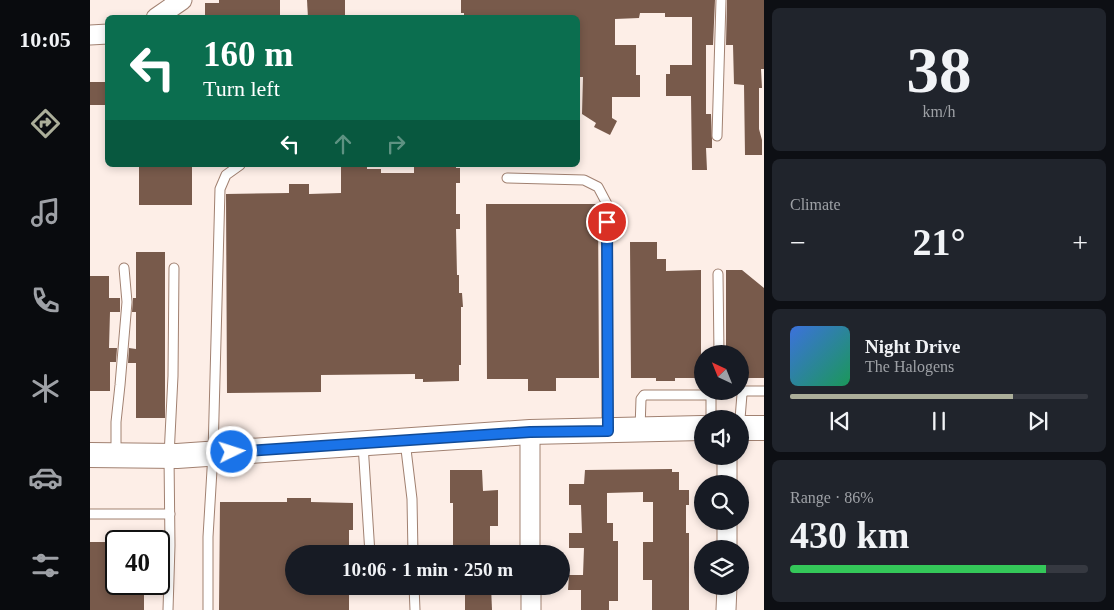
<!DOCTYPE html>
<meta charset="utf-8">
<style>
:root{--surface:#171b24;--page:#20242c;--text:#f1f3f6;--muted:#9ea1a6;--line:#363941;--accent:#abae99}
body{margin:0;font-family:"Times New Roman",serif;background:var(--page);color:var(--text);height:100vh;display:flex;flex-direction:column;font-size:19px;white-space:nowrap}
*{box-sizing:border-box;margin:0}
p{font-size:16px;color:var(--muted)}
.icon{flex:none;width:28px;height:28px;fill:none;stroke:currentColor;stroke-width:2;stroke-linecap:round;stroke-linejoin:round}
.map{position:relative;flex:1;overflow:hidden}
.drawer{display:flex;flex-direction:column;gap:8px;padding:8px;background:#0d0f14;width:350px}
.drawer>*{flex:none}
.hud{position:absolute;left:15px;top:15px;width:475px;height:152px;border-radius:8px;box-shadow:0 2px 8px #0003;background:#0b6e4f;color:#fff;overflow:hidden}
.needle{width:32px;rotate:317deg}
.fabs{position:absolute;left:604px;top:345px;display:grid;gap:10px}
.fabs a{display:grid;place-items:center;width:55px;height:55px;border-radius:50%;background:var(--surface);box-shadow:0 2px 8px #0003;font-size:25px}
.speed{position:absolute;left:15px;top:530px;display:flex;gap:10px;font-size:25px;font-weight:700;text-align:center}
.speed>*{display:grid;place-content:center;width:65px;height:65px;border-radius:50%;background:var(--surface);box-shadow:0 2px 8px #0003;line-height:1}
.speed .limit{border:2px solid #111;border-radius:8px;background:#fff;color:#111}
.pin{position:absolute;display:grid;place-items:center;width:42px;height:42px;color:#fff;margin:-21px;border:2px solid #fff;border-radius:50%;box-shadow:0 1px 5px #0007}
.me{position:absolute;width:55px;margin:-28px;rotate:86deg;stroke-linejoin:round;filter:drop-shadow(0 0 4px #0008)}
.turn{display:flex;align-items:center;gap:18px;height:105px;padding:0 15px;font-size:22px}
.turn .icon{width:65px;height:65px;stroke-width:2.5}
.turn b{display:block;font-size:35px;line-height:42px}
.lanes{display:flex;align-items:center;height:48px;padding:0 15px;background:#0003;justify-content:center;gap:25px;direction:ltr}
.lanes .off{opacity:.35}
.big{font-size:38px;font-weight:700;line-height:1.1}
.drawer .tile{flex:1;display:flex;flex-direction:column;justify-content:center;gap:8px;min-width:0;padding:0 18px;border-radius:8px;background:var(--page)}
.drawer .dial{align-items:center;gap:0}
.dial b{font-size:65px;line-height:1}
.song{display:flex;align-items:center;gap:15px}
.cover{width:60px;height:60px;border-radius:8px;background:linear-gradient(135deg,hsl(220 70% 55%),hsl(150 70% 35%))}
.played{height:5px;border-radius:2px;background:linear-gradient(90deg,var(--accent) 75%,var(--line) 75%)}
.keys{display:flex;justify-content:space-around;direction:ltr}
.heat{display:flex;justify-content:space-between;align-items:center;font-size:28px;direction:ltr}
.charge{height:8px;border-radius:4px;background:linear-gradient(90deg,#34c759 86%,var(--line) 0)}
.trip{position:absolute;left:195px;top:545px;width:285px;height:50px;border-radius:25px;background:var(--surface);box-shadow:0 2px 8px #0003;font-weight:700;line-height:50px;text-align:center}
main{display:flex;flex:1;min-height:0}
.menu{display:flex;flex-direction:column;width:90px;justify-content:space-around;align-items:center;background:#090b0e;color:var(--muted)}
.menu .icon{width:35px;height:35px}
.menu .selected{color:var(--accent)}
.menu b{font-size:22px;color:var(--text)}
.map>svg:first-child{display:block}
</style>
<main>
<nav class="menu">
<b>10:05</b>
<svg class="icon selected" aria-label="directions" viewBox="0 0 24 24"><path d="M12 3l9 9-9 9-9-9zM9 14v-3h6M13 9l2 2-2 2"/></svg>
<svg class="icon" aria-label="music" viewBox="0 0 24 24"><path d="M9 18V5l10-2v13"/><circle cx="6" cy="18" r="3"/><circle cx="16" cy="16" r="3"/></svg>
<svg class="icon" aria-label="phone" viewBox="0 0 24 24"><path d="M5 4h4l2 5-3 2q2 4 5 5l2-3 5 2v4C11 20 4 13 5 4z"/></svg>
<svg class="icon" aria-label="climate" viewBox="0 0 24 24"><path d="M12 3v18M4 7l16 10M4 17L20 7"/></svg>
<svg class="icon" aria-label="car" viewBox="0 0 24 24"><path d="M5 17H2v-5l4-1 3-4h7l3 4 3 1v5h-3M9 17h6M6 11h13"/><circle cx="7" cy="17" r="2"/><circle cx="17" cy="17" r="2"/></svg>
<svg class="icon" aria-label="filters" viewBox="0 0 24 24"><path d="M4 7h16M4 17h16"/><circle cx="9" cy="7" r="2"/><circle cx="15" cy="17" r="2"/></svg>
</nav>
<div class="map">
<svg width="674" height="610" viewBox="0 0 674 610">
<rect width="100%" height="100%" fill="#fdeee7"/>
<g fill="#785a4b">
<path d="M129,0H190V18H115V3H129Z"/>
<path d="M217,0H255V18H218Z"/>
<path d="M371,0H625L623,45H616V114H621L622,140V148H616L617,170H602L601,96H576V74H580V65H602V17H575V13H550L549,18L525,19V45H546V75H550V97H522V118L527,121L520,135L504,127L506,123L492,114L493,77H488V18L374,17V13H371Z"/>
<path d="M637,0H674V69H671L672,88H669V129L672,140V155H655L654,85L644,84L643,45H636Z"/>
<rect x="0" y="82" width="17" height="23"/>
<rect x="49" y="165" width="53" height="40"/>
<path d="M251,165H277V169H291V173H324V165H366V168H370V183H366V214H370V229H366L367,275H369V293H372L373,307H371V365H369V381L333,382V379H325V374L231,375V392L137,393L136,194L199,193V184H219V194L251,193Z"/>
<path d="M396,204H508L509,378H466V391H438V379H397Z"/>
<path d="M540,242H567V259H576V271L611,270V378H585V381H566V378H541Z"/>
<path d="M46,252H75V418H46V363H38L39,348L46,349V312H42L43,298H46Z"/>
<path d="M636,270H652L674,288V378H650V354H636Z"/>
<path d="M0,276H19V298H30V312H20L19,348H27L26,362H20V391H0Z"/>
<path d="M582,469V472H589V490H599V505H596V533H599V610H562V580H553V542H563V502H553V492L517,493V523H523V541H528V601H519V610H491V590H478L479,575H493L494,548H479V533H492L491,505H479V484H494L495,470Z"/>
<path d="M360,470H392L393,491L408,490V526H400V547L363,548V503H360Z"/>
<path d="M197,498H221V502L263,503V530H259V554H204V586H259V610H129L130,502H197Z"/>
<path d="M0,542H26V584H54V610H0Z"/>
<path d="M375,586H401L402,610H375Z"/>
</g>
<g fill="none" stroke-linecap="round" stroke-linejoin="round">
<g stroke="#a18171" stroke-width="11">
<g id="service">
<path d="M627,136L631,0"/>
<path d="M417,178L494,180L508,187L517,204V430"/>
<path d="M628,274L629,354"/>
<path d="M621,419V395L623,391"/>
<path d="M650,419L652,394L655,391H674"/>
<path d="M550,429L551,399L554,395H621"/>
<path d="M315,441L322,499L323,554"/>
<path d="M273,444L280,554"/>
<path d="M26,455V422L30,385L37,302L34,268"/>
<path d="M0,514H80"/>
<path d="M324,586L325,610"/>
<path d="M78,610L80,545L79,456L83,376L84,268"/>
<path d="M118,610V537L123,453L130,189L136,175L150,165"/>
</g>
</g>
<g stroke="#a18171" stroke-width="21">
<g id="minor">
<path d="M66,18L92,0"/>
<path d="M0,35L18,34"/>
<path d="M440,432V554"/>
<path d="M637,484V456"/>
<path d="M637,549V521"/>
<path d="M441,586V610"/>
<path d="M636,610L637,586"/>
</g>
</g>
<g stroke="#a18171" stroke-width="26">
<g id="tertiary">
<path d="M650,428H674"/>
<path d="M0,455L87,456L440,432L612,428"/>
</g>
</g>
<use href="#service" stroke="#fff" stroke-width="9"/>
<use href="#minor" stroke="#fff" stroke-width="19"/>
<use href="#tertiary" stroke="#fff" stroke-width="24"/>
</g>
<g fill="none" stroke-linecap="round" stroke-linejoin="round">
<g stroke="#114b97" stroke-width="12">
<path id="route" d="M142,452L440,432L518,431L517,222"/>
</g>
<use href="#route" stroke="#1a73e8" stroke-width="9"/>
</g>
</svg>
<div class="fabs">
<a><svg class="needle" viewBox="-14 -14 28 28"><path d="M0-13l5 13h-10z" fill="#e53935"/><path d="M0 13l5-13h-10z" fill="#9ea1a6"/></svg></a>
<a><svg class="icon" aria-label="sound" viewBox="0 0 24 24"><path d="M4 9h4l5-4v14l-5-4H4zM17 9q2 3 0 6"/></svg></a>
<a><svg class="icon" aria-label="search" viewBox="0 0 24 24"><circle cx="10" cy="10" r="6"/><path d="M15 15l6 6"/></svg></a>
<a><svg class="icon" aria-label="layers" viewBox="0 0 24 24"><path d="M12 4l9 5-9 5-9-5zM3 14l9 5 9-5"/></svg></a>
</div>
<div class="speed"><div class="limit">40</div></div>
<div class="pin" style="left:517px;top:222px;background:#d93025"><svg class="icon" aria-label="arrive" viewBox="0 0 24 24"><path d="M6 21V4h12l-3 4 3 4H6"/></svg></div>
<svg class="me" style="left:142px;top:452px" viewBox="-20 -20 40 40"><circle r="17" fill="#1a73e8" stroke="#fff" stroke-width="3"/><path d="M0-11L8 9 0 5-8 9z" fill="#fff"/></svg>
<div class="trip">10:06 · 1 min · 250 m</div>
<div class="hud">
<div class="turn"><svg class="icon" aria-label="left" viewBox="0 0 24 24"><path d="M17 20v-9H6M10 6l-5 5 5 5"/></svg><div><b>160 m</b>Turn left</div></div>
<div class="lanes"><svg class="icon" aria-label="left" viewBox="0 0 24 24"><path d="M17 20v-9H6M10 6l-5 5 5 5"/></svg><svg class="icon off" aria-label="ahead" viewBox="0 0 24 24"><path d="M12 20V5M6 11l6-6 6 6"/></svg><svg class="icon off" aria-label="right" viewBox="0 0 24 24"><path d="M7 20v-9h11M14 6l5 5-5 5"/></svg></div>
</div>
</div>
<section class="drawer">
<div class="tile dial"><b>38</b><p>km/h</p></div>
<div class="tile"><p>Climate</p>
<div class="heat"><a>−</a><b class="big">21°</b><a>+</a></div>
</div>
<div class="tile">
<div class="song"><i class="cover"></i><div><b>Night Drive</b><p>The Halogens</p></div></div>
<div class="played"></div>
<div class="keys"><svg class="icon" aria-label="previous" viewBox="0 0 24 24"><path d="M18 5L8 12l10 7zM5 5v14"/></svg><svg class="icon" aria-label="pause" viewBox="0 0 24 24"><path d="M8 5v14M16 5v14"/></svg><svg class="icon" aria-label="next" viewBox="0 0 24 24"><path d="M6 5l10 7-10 7zM19 5v14"/></svg></div>
</div>
<div class="tile"><p>Range · 86%</p><b class="big">430 km</b><div class="charge"></div></div>
</section>
</main>
